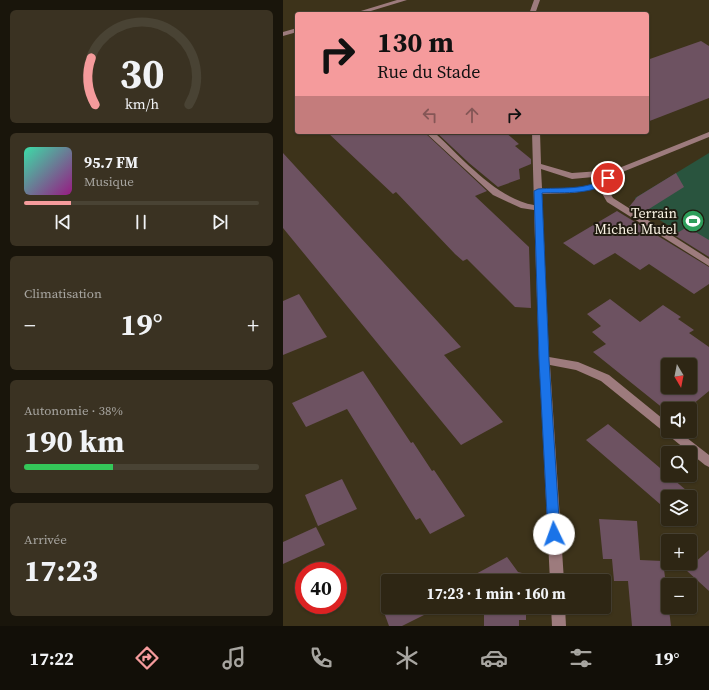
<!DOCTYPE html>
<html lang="fr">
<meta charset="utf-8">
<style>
:root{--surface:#2e2614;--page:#3a3222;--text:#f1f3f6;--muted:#a7a5a0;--line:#494334;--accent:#f59b9c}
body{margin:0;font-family:"Source Serif 4",serif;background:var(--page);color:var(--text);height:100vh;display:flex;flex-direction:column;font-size:15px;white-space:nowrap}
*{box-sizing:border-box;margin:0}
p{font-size:13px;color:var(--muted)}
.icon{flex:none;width:22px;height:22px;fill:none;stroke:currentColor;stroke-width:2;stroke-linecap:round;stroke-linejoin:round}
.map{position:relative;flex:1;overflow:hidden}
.panel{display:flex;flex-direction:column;gap:10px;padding:10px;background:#19150b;width:283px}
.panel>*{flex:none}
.hud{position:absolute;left:12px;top:12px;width:354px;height:122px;border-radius:4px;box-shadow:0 1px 3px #0004,0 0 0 1px var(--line);background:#f59b9c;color:#111;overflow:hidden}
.needle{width:26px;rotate:170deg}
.fabs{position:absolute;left:378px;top:358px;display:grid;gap:8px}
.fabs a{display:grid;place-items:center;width:36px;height:36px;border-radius:4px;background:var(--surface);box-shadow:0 1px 3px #0004,0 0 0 1px var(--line);font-size:20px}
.speed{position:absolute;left:12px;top:562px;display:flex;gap:8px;font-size:20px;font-weight:700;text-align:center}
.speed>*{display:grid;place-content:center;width:52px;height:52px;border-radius:50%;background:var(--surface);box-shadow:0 1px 3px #0004,0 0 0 1px var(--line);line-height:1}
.speed .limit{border:6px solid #d22;background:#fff;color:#111}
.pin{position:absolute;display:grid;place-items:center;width:34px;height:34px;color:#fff;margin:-17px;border:2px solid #fff;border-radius:50%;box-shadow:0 1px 4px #0007}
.me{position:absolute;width:44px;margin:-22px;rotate:357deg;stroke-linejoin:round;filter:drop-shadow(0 0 3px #0008)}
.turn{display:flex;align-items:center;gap:14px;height:84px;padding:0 16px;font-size:18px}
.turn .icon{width:52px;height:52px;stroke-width:2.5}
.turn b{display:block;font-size:28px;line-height:34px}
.lanes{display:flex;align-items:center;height:38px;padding:0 16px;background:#0003;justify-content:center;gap:20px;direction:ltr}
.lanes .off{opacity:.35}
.big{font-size:30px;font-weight:700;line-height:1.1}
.panel .card{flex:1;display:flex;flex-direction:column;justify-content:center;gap:6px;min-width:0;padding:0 14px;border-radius:6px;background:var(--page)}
.panel .dial{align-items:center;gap:0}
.dial svg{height:104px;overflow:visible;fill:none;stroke:var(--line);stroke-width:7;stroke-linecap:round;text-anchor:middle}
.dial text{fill:var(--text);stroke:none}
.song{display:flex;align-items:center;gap:12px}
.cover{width:48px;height:48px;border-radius:6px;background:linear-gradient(135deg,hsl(160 70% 55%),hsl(310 70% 35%))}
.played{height:4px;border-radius:2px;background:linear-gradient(90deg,var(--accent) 20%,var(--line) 20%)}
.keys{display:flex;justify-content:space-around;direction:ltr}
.heat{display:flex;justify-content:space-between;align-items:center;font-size:22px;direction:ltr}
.charge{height:6px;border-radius:3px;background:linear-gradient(90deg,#34c759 38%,var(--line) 0)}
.trip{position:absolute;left:98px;top:574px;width:230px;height:40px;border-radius:4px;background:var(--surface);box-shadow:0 1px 3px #0004,0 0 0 1px var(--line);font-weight:700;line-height:40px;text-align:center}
.dock{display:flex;height:64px;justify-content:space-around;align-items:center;background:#120f08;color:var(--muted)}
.dock .icon{width:28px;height:28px}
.dock .active{color:var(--accent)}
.dock b{font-size:18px;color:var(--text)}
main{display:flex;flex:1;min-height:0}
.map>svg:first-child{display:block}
</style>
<main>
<section class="panel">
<div class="card dial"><svg viewBox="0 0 100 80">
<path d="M14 69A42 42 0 1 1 86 69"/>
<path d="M14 69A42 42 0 0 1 11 33" stroke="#f59b9c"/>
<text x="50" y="56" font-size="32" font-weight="700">30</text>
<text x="50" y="72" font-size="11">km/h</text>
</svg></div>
<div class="card">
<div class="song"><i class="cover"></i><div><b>95.7 FM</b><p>Musique</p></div></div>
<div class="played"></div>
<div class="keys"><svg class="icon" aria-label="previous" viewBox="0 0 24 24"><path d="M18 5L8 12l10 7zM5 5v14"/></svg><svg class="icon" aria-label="pause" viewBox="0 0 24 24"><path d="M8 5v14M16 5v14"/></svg><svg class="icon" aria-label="next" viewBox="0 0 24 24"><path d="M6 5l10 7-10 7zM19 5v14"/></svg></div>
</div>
<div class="card"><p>Climatisation</p>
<div class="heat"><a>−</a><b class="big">19°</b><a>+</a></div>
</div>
<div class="card"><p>Autonomie · 38%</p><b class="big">190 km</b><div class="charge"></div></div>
<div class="card"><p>Arrivée</p><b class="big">17:23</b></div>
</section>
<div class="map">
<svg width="426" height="626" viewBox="0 0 426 626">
<rect width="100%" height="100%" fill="#3d331a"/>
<path fill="#29543e" d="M426,153V251L356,207L352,198Z"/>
<g fill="#6d5261" fill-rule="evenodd">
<path d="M418,41L426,46V98L364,122V60Z"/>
<path d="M44,132H141L204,191L192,196L246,247L248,308L232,307L184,259L180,261L172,254L113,192L110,194Z"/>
<path d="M153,132H222L236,144L232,146L248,159V164L236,169L237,179L215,187L186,163Z"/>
<path d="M0,153L178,347L161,355L220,422L178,445L0,228Z"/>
<path d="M393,173L401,187L358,214L346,207L354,197Z"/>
<path d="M334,211L426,267V284L411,294L366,264L357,270L332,253L311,265L280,243Z"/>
<path d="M404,227L426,240V257L391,235Z"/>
<path d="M16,294L44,337L0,355V301Z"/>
<path d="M327,299L357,322L380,305L398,317L395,319L411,330L406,333L426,347V391L404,409H381L310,352L323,344L309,332L318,326L304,314ZM385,365H407V387H385Z"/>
<path d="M80,371L128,443L130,442L149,471L151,470L182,516L147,534L137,518L133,520L64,409L23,427L9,403Z"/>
<path d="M325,424L337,434L410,496L407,498V497H385V511L303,440Z"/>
<path d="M59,479L74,509L35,526L22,495Z"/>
<path d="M316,519L354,521L357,560L380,561L388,626H349L345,581H331L329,559H320Z"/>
<path d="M33,527L42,545L0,564V542Z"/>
<path d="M426,550V591L403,570Z"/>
<path d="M224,557L235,572L243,574V581H180Z"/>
<path d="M99,607H157L119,626H106Z"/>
<path d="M201,607H243V620H236V626H201Z"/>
</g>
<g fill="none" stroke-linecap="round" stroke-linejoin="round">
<g fill="#9d7b7d" fill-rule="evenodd">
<path d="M114,0H124L78,14H68Z"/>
<path d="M251,0H257L252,14H246Z"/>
<path d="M14,28V32L0,36V32Z"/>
<path d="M142,132H151C177,156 215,200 251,205L249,132H257L258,164L289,173L331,170L426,132V137L332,175L289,179L258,169L259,188C274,189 290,189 305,186C312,184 319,177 326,178L327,180L322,184L330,198L426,259V266L324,202L316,188L290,193L259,194L266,357L295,362L326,375L385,423V431H395L426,455V467L422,465L318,381L293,370L267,365L281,581H267L256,360L251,210L238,208L210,195Z"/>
<path d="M268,607H282L283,626H269Z"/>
</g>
</g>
<path fill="#1a73e8" stroke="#114b97" d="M322,177L329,178C314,196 280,192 259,193L266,360L277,534L275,537L271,539L267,537L265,534L256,360L251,191L255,189C276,187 306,191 322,177Z"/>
<defs>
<g id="stadium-disc" transform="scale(1.15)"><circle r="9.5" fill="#2e9e5b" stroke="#201b10"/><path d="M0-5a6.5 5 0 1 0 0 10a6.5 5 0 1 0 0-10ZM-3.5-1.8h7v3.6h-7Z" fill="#fff"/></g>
</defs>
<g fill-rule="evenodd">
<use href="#stadium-disc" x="410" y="221"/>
</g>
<g text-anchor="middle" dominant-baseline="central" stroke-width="4" stroke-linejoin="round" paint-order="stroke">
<g font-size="14" fill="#faf3e4" stroke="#201b10" text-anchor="end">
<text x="394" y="213">Terrain<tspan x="394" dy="16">Michel Mutel</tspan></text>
</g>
</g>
</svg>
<div class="fabs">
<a><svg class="needle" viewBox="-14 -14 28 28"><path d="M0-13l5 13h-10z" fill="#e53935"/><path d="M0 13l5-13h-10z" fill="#a7a5a0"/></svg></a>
<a><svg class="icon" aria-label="sound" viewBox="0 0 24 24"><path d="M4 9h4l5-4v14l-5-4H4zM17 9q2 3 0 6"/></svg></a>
<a><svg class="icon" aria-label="search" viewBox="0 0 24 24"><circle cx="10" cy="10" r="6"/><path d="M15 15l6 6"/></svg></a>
<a><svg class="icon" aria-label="layers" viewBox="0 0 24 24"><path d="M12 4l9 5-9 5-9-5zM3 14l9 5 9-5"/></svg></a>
<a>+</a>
<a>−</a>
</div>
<div class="speed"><div class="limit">40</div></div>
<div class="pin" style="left:325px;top:178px;background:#d93025"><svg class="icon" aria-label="arrive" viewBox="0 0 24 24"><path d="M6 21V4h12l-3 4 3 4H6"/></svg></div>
<svg class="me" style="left:271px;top:534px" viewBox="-20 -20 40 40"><circle r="19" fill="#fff"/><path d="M0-13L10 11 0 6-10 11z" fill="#1a73e8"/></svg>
<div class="trip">17:23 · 1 min · 160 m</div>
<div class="hud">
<div class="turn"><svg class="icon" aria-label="right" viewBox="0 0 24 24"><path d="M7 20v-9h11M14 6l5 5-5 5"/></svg><div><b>130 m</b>Rue du Stade</div></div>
<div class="lanes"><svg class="icon off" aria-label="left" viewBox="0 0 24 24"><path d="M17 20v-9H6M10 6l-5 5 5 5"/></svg><svg class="icon off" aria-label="ahead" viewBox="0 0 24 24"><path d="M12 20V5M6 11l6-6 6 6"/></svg><svg class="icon" aria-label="right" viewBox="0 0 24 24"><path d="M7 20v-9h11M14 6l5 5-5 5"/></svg></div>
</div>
</div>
</main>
<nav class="dock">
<b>17:22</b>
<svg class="icon active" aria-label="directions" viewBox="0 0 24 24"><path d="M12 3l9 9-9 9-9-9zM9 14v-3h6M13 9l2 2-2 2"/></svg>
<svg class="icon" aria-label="music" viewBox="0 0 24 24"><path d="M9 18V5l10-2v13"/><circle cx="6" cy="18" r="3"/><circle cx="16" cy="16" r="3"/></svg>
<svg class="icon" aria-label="phone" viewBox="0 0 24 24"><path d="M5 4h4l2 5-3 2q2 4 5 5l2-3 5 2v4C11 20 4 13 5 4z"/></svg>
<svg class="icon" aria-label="climate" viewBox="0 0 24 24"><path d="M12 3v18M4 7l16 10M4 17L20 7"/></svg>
<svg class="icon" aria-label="car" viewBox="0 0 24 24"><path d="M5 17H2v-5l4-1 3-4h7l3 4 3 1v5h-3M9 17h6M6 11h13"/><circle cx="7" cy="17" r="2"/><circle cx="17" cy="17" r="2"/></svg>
<svg class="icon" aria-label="filters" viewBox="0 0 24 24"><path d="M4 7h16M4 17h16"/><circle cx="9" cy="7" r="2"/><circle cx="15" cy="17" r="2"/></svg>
<b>19°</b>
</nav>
